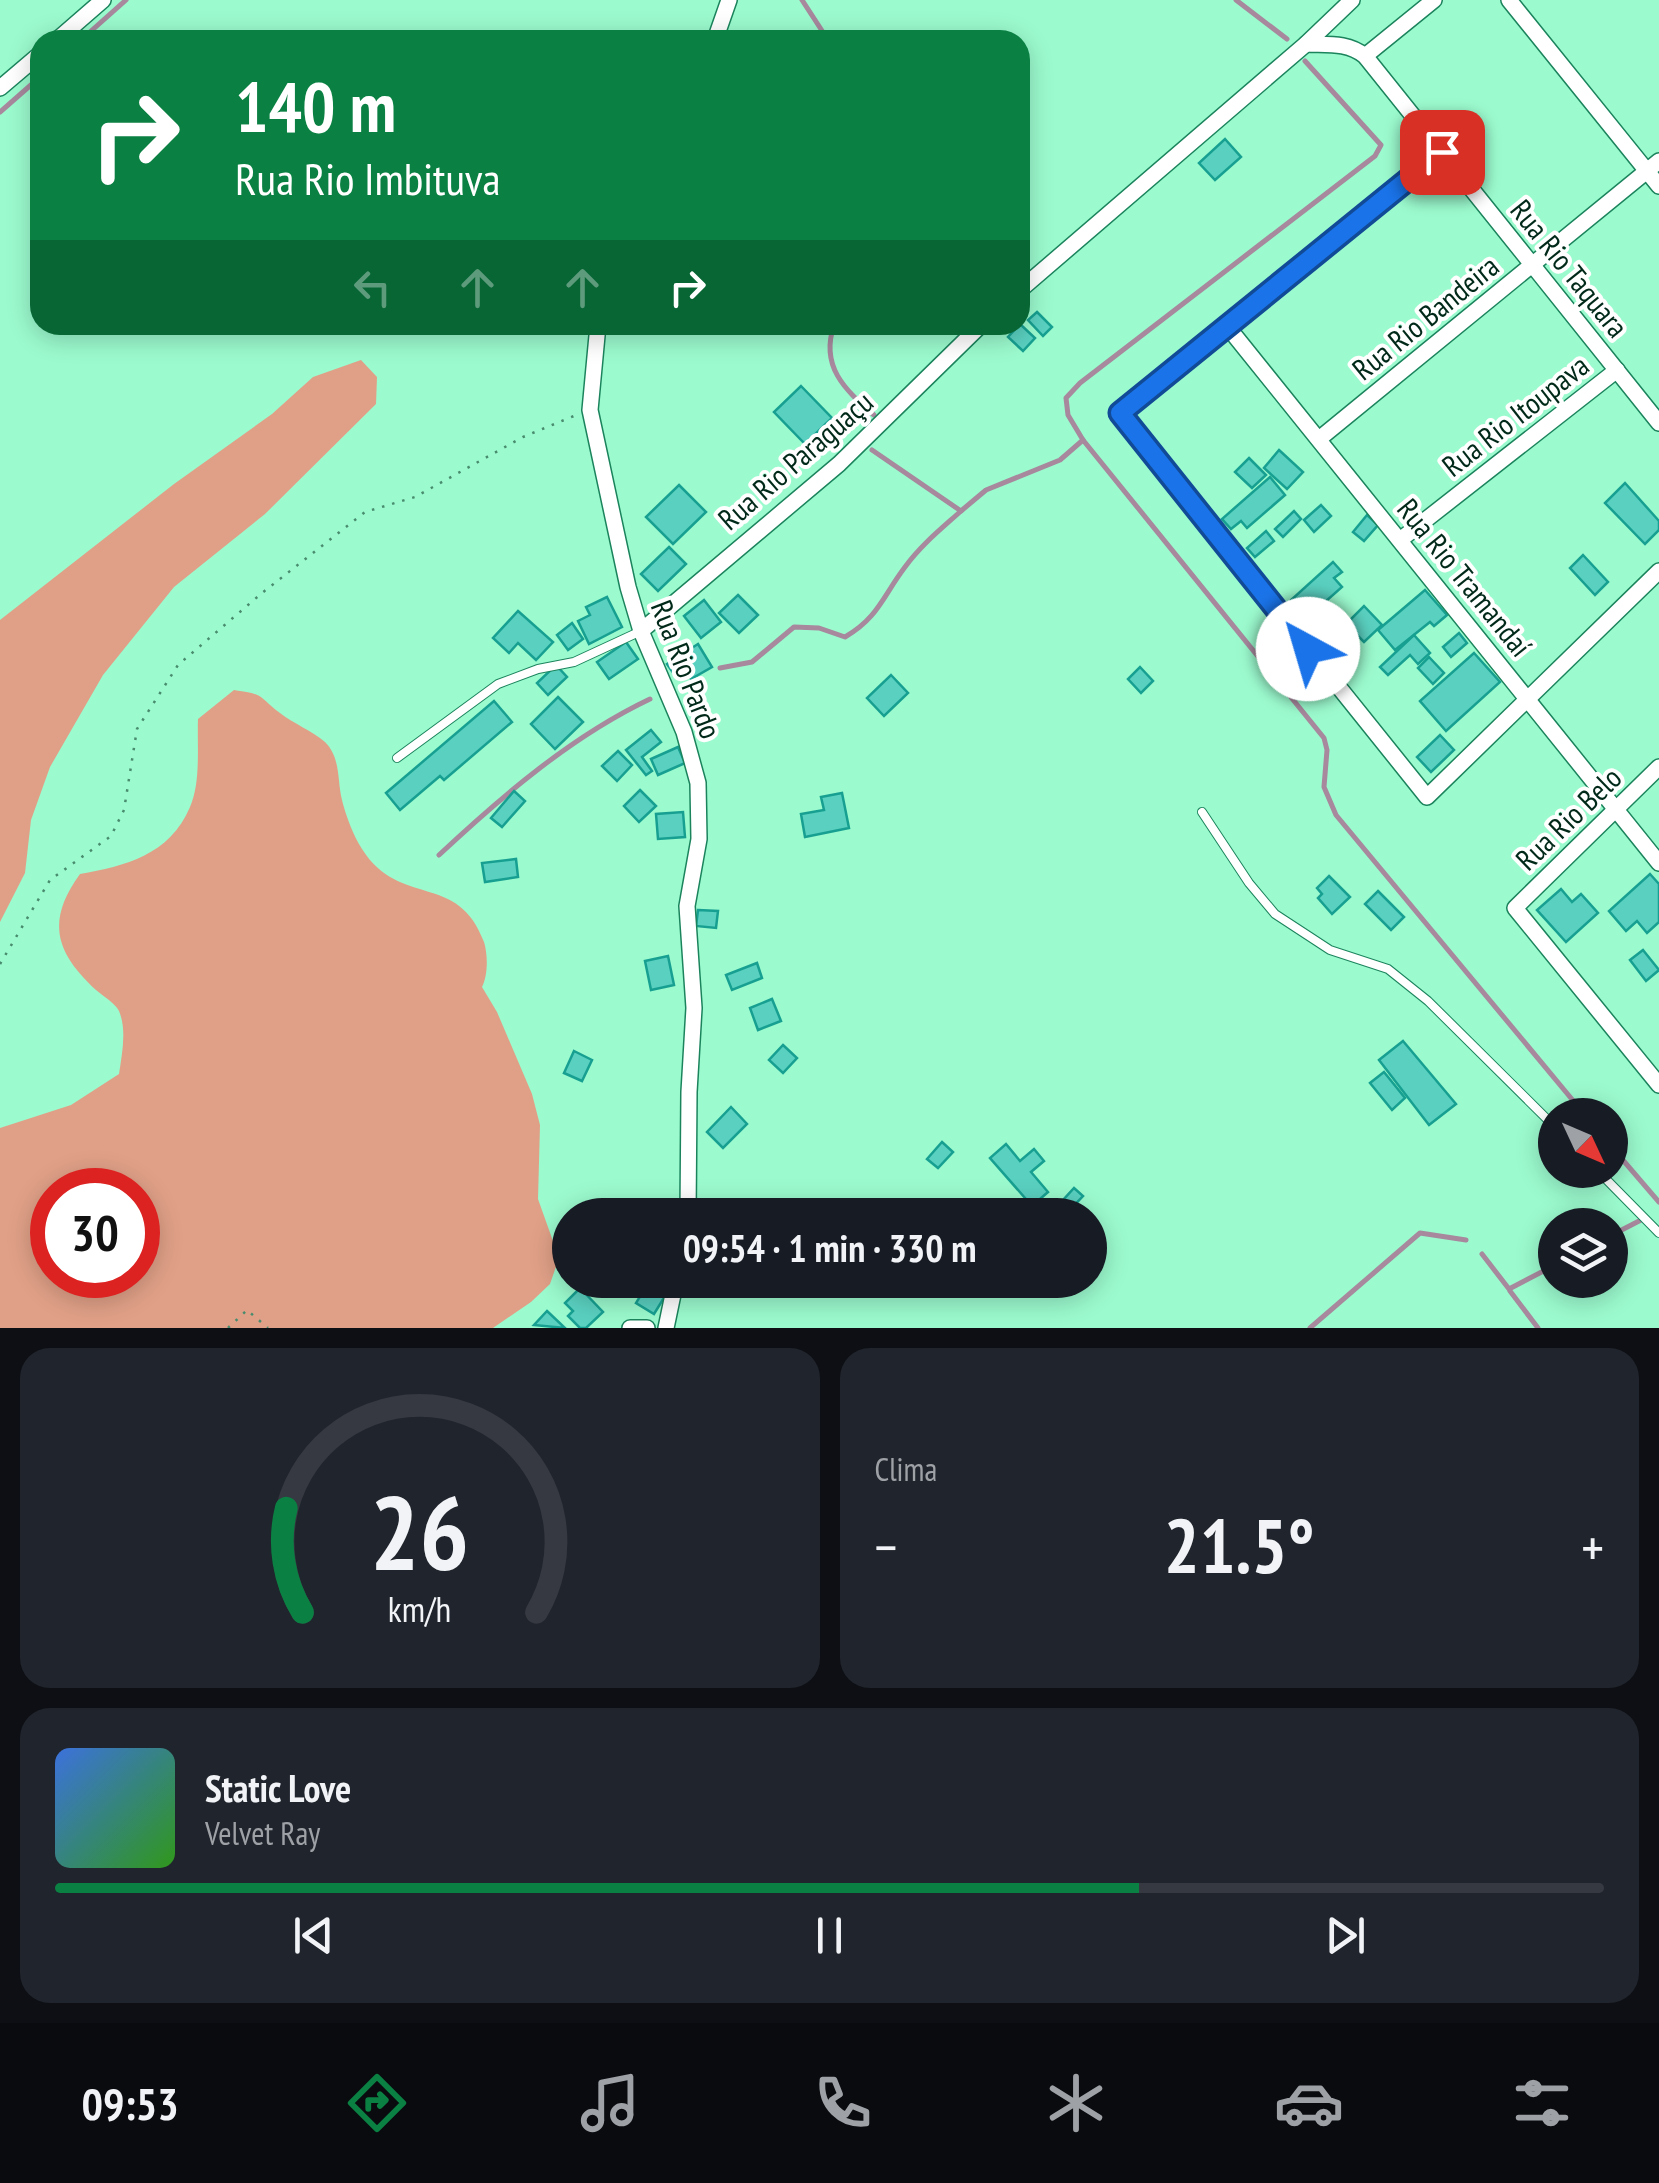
<!DOCTYPE html>
<html lang="pt">
<meta charset="utf-8">
<style>
:root{--surface:#171b24;--page:#20242c;--text:#f1f3f6;--muted:#9ea1a6;--line:#363941;--accent:#0b8043}
body{margin:0;font-family:"PT Sans Narrow",sans-serif;background:var(--page);color:var(--text);height:100vh;display:flex;flex-direction:column;font-size:38px;white-space:nowrap}
*{box-sizing:border-box;margin:0}
p{font-size:32px;color:var(--muted)}
.icon{flex:none;width:55px;height:55px;fill:none;stroke:currentColor;stroke-width:2;stroke-linecap:round;stroke-linejoin:round}
.map{position:relative;height:1328px;overflow:hidden}
.sheet{display:flex;flex-direction:column;gap:20px;padding:20px;background:#0d0f14;flex:1}
.sheet>*{flex:none}
.guide{position:absolute;left:30px;top:30px;width:1000px;height:305px;border-radius:30px;box-shadow:0 5px 25px #0003;background:#0b8043;color:#fff;overflow:hidden}
.needle{width:65px;rotate:134deg}
.fabs{position:absolute;left:1538px;top:1098px;display:grid;gap:20px}
.fabs a{display:grid;place-items:center;width:90px;height:90px;border-radius:50%;background:var(--surface);box-shadow:0 5px 25px #0003;font-size:50px}
.speed{position:absolute;left:30px;top:1168px;display:flex;gap:20px;font-size:50px;font-weight:700;text-align:center}
.speed>*{display:grid;place-content:center;width:130px;height:130px;border-radius:50%;background:var(--surface);box-shadow:0 5px 25px #0003;line-height:1}
.speed .limit{border:15px solid #d22;background:#fff;color:#111}
.pin{position:absolute;display:grid;place-items:center;width:85px;height:85px;color:#fff;margin:-42px;border-radius:20px;box-shadow:0 5px 15px #0006}
.me{position:absolute;width:110px;margin:-55px;rotate:321deg;stroke-linejoin:round;filter:drop-shadow(0 0 8px #0008)}
.turn{display:flex;align-items:center;gap:35px;height:210px;padding:0 40px;font-size:45px}
.turn .icon{width:130px;height:130px;stroke-width:2.5}
.turn b{display:block;font-size:70px;line-height:85px}
.lanes{display:flex;align-items:center;height:95px;padding:0 40px;background:#0003;justify-content:center;gap:50px;direction:ltr}
.lanes .off{opacity:.35}
.big{font-size:75px;font-weight:800;line-height:1.1}
.sheet .widget{flex:1;display:flex;flex-direction:column;justify-content:center;gap:15px;min-width:0;padding:0 35px;border-radius:30px;background:var(--page)}
.sheet .dial{align-items:center;gap:0}
.dial svg{height:260px;overflow:visible;fill:none;stroke:var(--line);stroke-width:7;stroke-linecap:round;text-anchor:middle}
.dial text{fill:var(--text);stroke:none}
.song{display:flex;align-items:center;gap:30px}
.cover{width:120px;height:120px;border-radius:15px;background:linear-gradient(135deg,hsl(220 70% 55%),hsl(110 70% 35%))}
.played{height:10px;border-radius:5px;background:linear-gradient(90deg,var(--accent) 70%,var(--line) 70%)}
.keys{display:flex;justify-content:space-around;direction:ltr}
.heat{display:flex;justify-content:space-between;align-items:center;font-size:55px;direction:ltr}
.sheet .tiles{flex:1;display:grid;gap:20px;grid-template-columns:1fr 1fr}
.widget:last-child{grid-column:span 2}
.trip{position:absolute;left:552px;top:1198px;width:555px;height:100px;border-radius:50px;background:var(--surface);box-shadow:0 5px 25px #0003;font-weight:800;line-height:100px;text-align:center}
.tab-bar{display:flex;height:160px;justify-content:space-around;align-items:center;background:#090b0e;color:var(--muted)}
.tab-bar .icon{width:70px;height:70px}
.tab-bar .selected{color:var(--accent)}
.tab-bar b{font-size:45px;color:var(--text)}
.map>svg:first-child{display:block}
</style>
<div class="map">
<svg width="1659" height="1328" viewBox="0 0 1659 1328">
<rect width="100%" height="100%" fill="#9bface"/>
<g fill="#e0a087" fill-rule="evenodd">
<path d="M361,360L377,377L376,404L265,514L174,587L103,675L50,767L31,820L25,873L0,922V620L174,484L272,414L313,377Z"/>
<path d="M234,690C267,695 256,695 280,713C294,724 311,730 325,742C341,758 337,780 342,800C346,816 353,835 362,849C400,909 458,871 484,942C488,955 488,975 482,987L497,1012L532,1094L540,1125L538,1199L559,1258L550,1284L531,1302L493,1328H0V1128L71,1105L119,1074C122,1054 127,1030 119,1011C115,1003 103,996 96,990C55,952 46,921 80,874C125,866 170,855 190,807C201,782 197,746 198,719ZM52,1190H138V1275H52Z"/>
</g>
<g fill="none" stroke-linecap="round" stroke-linejoin="round">
<g stroke="#a7889d" stroke-width="5">
<path d="M802,0L828,40"/>
<path d="M1236,0L1287,39"/>
<path d="M81,40L126,0"/>
<path d="M1305,61L1381,145L1375,156L1080,383L1066,398L1068,415L1083,440L1324,738L1327,750L1324,787L1336,815L1585,1115"/>
<path d="M0,112L40,77"/>
<path d="M834,325C820,366 844,389 874,415"/>
<path d="M872,450L961,511L986,490L1060,460L1083,440"/>
<path d="M720,668L752,662L794,627L819,628L845,637C878,618 883,596 905,567C921,545 941,529 961,511"/>
<path d="M439,855C502,796 572,736 650,699"/>
<path d="M1610,1145L1659,1202"/>
<path d="M1610,1236L1641,1220"/>
<path d="M1482,1254L1509,1289L1555,1265"/>
<path d="M1510,1291L1538,1328"/>
<path d="M1310,1328L1420,1233L1466,1240"/>
</g>
</g>
<g fill="#5ad0c0" stroke="#17a091" stroke-width="2.5">
<path d="M1225,139L1241,157L1215,180L1199,163Z"/>
<path d="M1037,312L1052,327L1043,336L1028,320Z"/>
<path d="M1020,324L1035,338L1023,351L1008,337Z"/>
<path d="M801,386L832,418L805,444L774,412Z"/>
<path d="M1279,450L1303,472L1287,489L1264,468Z"/>
<path d="M1249,458L1266,475L1252,488L1235,472Z"/>
<path d="M1270,477L1285,495L1247,528L1241,521L1231,529L1222,519Z"/>
<path d="M1625,483L1659,521V530L1645,544L1605,503Z"/>
<path d="M679,485L706,512L673,544L646,517Z"/>
<path d="M1321,505L1331,516L1314,532L1304,520Z"/>
<path d="M1294,511L1301,519L1283,537L1275,529Z"/>
<path d="M1367,515L1378,525L1364,541L1353,532Z"/>
<path d="M1266,531L1274,541L1255,557L1247,548Z"/>
<path d="M669,547L686,564L658,591L641,574Z"/>
<path d="M1583,555L1608,582L1595,595L1570,568Z"/>
<path d="M1333,562L1342,572L1334,578L1342,587L1307,618L1291,600Z"/>
<path d="M1425,590L1447,615L1434,626L1430,622L1395,650L1378,630Z"/>
<path d="M738,595L758,615L739,633L719,613Z"/>
<path d="M607,597L622,627L589,644L578,621L590,615L586,607Z"/>
<path d="M704,600L721,622L701,638L684,616Z"/>
<path d="M1364,606L1382,625L1364,642L1346,624Z"/>
<path d="M518,611L553,642L536,660L518,643L509,653L493,638Z"/>
<path d="M572,623L583,639L568,650L557,635Z"/>
<path d="M1459,633L1467,643L1451,657L1443,647Z"/>
<path d="M1414,635L1430,653L1418,664L1410,655L1388,675L1380,667Z"/>
<path d="M626,642L638,659L609,679L597,662Z"/>
<path d="M698,644L712,667L691,679L684,667L674,674L667,664Z"/>
<path d="M1474,653L1500,682L1446,731L1420,701Z"/>
<path d="M1429,657L1444,673L1433,684L1418,668Z"/>
<path d="M556,665L567,677L548,695L537,683Z"/>
<path d="M1140,667L1153,681L1141,693L1128,679Z"/>
<path d="M891,675L908,693L884,716L867,698Z"/>
<path d="M558,697L583,722L555,749L531,724Z"/>
<path d="M494,701L512,722L444,780L440,776L400,810L386,793Z"/>
<path d="M651,730L661,742L642,757L652,771L646,775L626,750Z"/>
<path d="M1440,735L1454,750L1431,772L1417,757Z"/>
<path d="M678,747L685,763L658,775L651,759Z"/>
<path d="M618,751L632,765L617,781L602,766Z"/>
<path d="M640,790L656,806L639,822L624,806Z"/>
<path d="M514,791L525,801L502,827L491,818Z"/>
<path d="M842,793L849,828L805,837L801,814L824,810L821,797Z"/>
<path d="M683,812L685,837L658,839L656,814Z"/>
<path d="M516,859L518,877L485,882L482,863Z"/>
<path d="M1650,874L1659,884V922L1647,933L1637,921L1626,931L1609,911Z"/>
<path d="M1329,876L1350,897L1332,914L1318,898L1322,894L1317,888Z"/>
<path d="M1561,889L1572,902L1581,894L1598,913L1566,942L1537,910Z"/>
<path d="M1378,891L1404,917L1391,930L1365,904Z"/>
<path d="M698,910L718,911L716,928L696,926Z"/>
<path d="M1643,950L1659,970L1646,981L1630,960Z"/>
<path d="M668,956L674,985L651,990L645,961Z"/>
<path d="M757,963L762,978L732,990L726,975Z"/>
<path d="M772,999L781,1021L758,1030L750,1008Z"/>
<path d="M1403,1041L1456,1104L1429,1125L1379,1060Z"/>
<path d="M783,1045L797,1058L783,1073L769,1060Z"/>
<path d="M574,1051L592,1060L582,1081L564,1073Z"/>
<path d="M1384,1072L1405,1098L1392,1110L1370,1083Z"/>
<path d="M731,1107L747,1124L723,1148L707,1132Z"/>
<path d="M942,1142L953,1152L938,1168L927,1159Z"/>
<path d="M1006,1144L1020,1161L1034,1149L1044,1161L1031,1172L1048,1192L1032,1206L990,1158Z"/>
<path d="M1074,1188L1083,1196L1065,1215H1060L1054,1210Z"/>
<path d="M650,1280L670,1288L654,1314L636,1303Z"/>
<path d="M580,1288L603,1312L586,1328H580L568,1316L573,1311L565,1303Z"/>
<path d="M547,1311L565,1328L534,1325Z"/>
</g>
<g fill="none" stroke-linecap="round" stroke-linejoin="round">
<g stroke="#1b845d" stroke-width="10">
<g id="lane">
<path d="M397,758L498,684L538,669L574,662L641,631"/>
<path d="M1202,812L1249,883L1275,914L1330,950L1388,969L1428,1001L1555,1127"/>
<path d="M1597,1170L1659,1233"/>
</g>
</g>
<g stroke="#1b845d" stroke-width="18">
<g id="street">
<path d="M1509,0L1659,186"/>
<path d="M57,40L103,0"/>
<path d="M715,40L729,0"/>
<path d="M1306,44C1328,45 1347,42 1365,56L1659,423"/>
<path d="M1365,56L1434,0"/>
<path d="M0,88L40,54"/>
<path d="M1442,152L1119,413L1427,797L1659,571"/>
<path d="M1020,290L1306,44L1352,0"/>
<path d="M598,325L590,410L628,587L641,631L684,732L698,783L699,839L687,906L694,1008L689,1092L688,1215"/>
<path d="M1227,326L1659,863"/>
<path d="M1319,439L1659,161"/>
<path d="M1400,540L1617,370"/>
<path d="M641,631L839,464L981,325"/>
<path d="M1659,767L1515,908L1659,1085"/>
<path d="M630,1328H647"/>
<path d="M666,1328L676,1280"/>
</g>
</g>
<g stroke="#498b6e" stroke-width="2.5" stroke-dasharray="2.5 8" stroke-linecap="butt">
<path d="M0,964L50,880L111,836L124,810L137,729L178,665L262,593L365,512L415,497L523,437L574,416"/>
<path d="M228,1328L247,1310L268,1328"/>
</g>
<use href="#lane" stroke="#fff" stroke-width="8"/>
<use href="#street" stroke="#fff" stroke-width="15"/>
</g>
<g fill="none" stroke-linecap="round" stroke-linejoin="round">
<g stroke="#114b97" stroke-width="25">
<path id="route" d="M1308,649L1120,413L1442,152"/>
</g>
<use href="#route" stroke="#1a73e8" stroke-width="18"/>
</g>
<g text-anchor="middle" dominant-baseline="central" stroke-width="8" stroke-linejoin="round" paint-order="stroke">
<g font-size="30" fill="#002919" stroke="#fff">
<text transform="translate(1570 268) rotate(51)">Rua Rio Taquara</text>
<text transform="translate(1425 317) rotate(-39)">Rua Rio Bandeira</text>
<text transform="translate(1515 415) rotate(-38)">Rua Rio Itoupava</text>
<text transform="translate(795 460) rotate(-41)">Rua Rio Paraguaçu</text>
<text transform="translate(1465 577) rotate(51)">Rua Rio Tramandaí</text>
<text transform="translate(687 669) rotate(69)">Rua Rio Pardo</text>
<text transform="translate(1568 818) rotate(-44)">Rua Rio Belo</text>
</g>
</g>
</svg>
<div class="fabs">
<a><svg class="needle" viewBox="-14 -14 28 28"><path d="M0-13l5 13h-10z" fill="#e53935"/><path d="M0 13l5-13h-10z" fill="#9ea1a6"/></svg></a>
<a><svg class="icon" aria-label="layers" viewBox="0 0 24 24"><path d="M12 4l9 5-9 5-9-5zM3 14l9 5 9-5"/></svg></a>
</div>
<div class="speed"><div class="limit">30</div></div>
<div class="pin" style="left:1442px;top:152px;background:#d93025"><svg class="icon" aria-label="arrive" viewBox="0 0 24 24"><path d="M6 21V4h12l-3 4 3 4H6"/></svg></div>
<svg class="me" style="left:1308px;top:649px" viewBox="-20 -20 40 40"><circle r="19" fill="#fff"/><path d="M0-13L10 11 0 6-10 11z" fill="#1a73e8"/></svg>
<div class="trip">09:54 · 1 min · 330 m</div>
<div class="guide">
<div class="turn"><svg class="icon" aria-label="right" viewBox="0 0 24 24"><path d="M7 20v-9h11M14 6l5 5-5 5"/></svg><div><b>140 m</b>Rua Rio Imbituva</div></div>
<div class="lanes"><svg class="icon off" aria-label="left" viewBox="0 0 24 24"><path d="M17 20v-9H6M10 6l-5 5 5 5"/></svg><svg class="icon off" aria-label="ahead" viewBox="0 0 24 24"><path d="M12 20V5M6 11l6-6 6 6"/></svg><svg class="icon off" aria-label="ahead" viewBox="0 0 24 24"><path d="M12 20V5M6 11l6-6 6 6"/></svg><svg class="icon" aria-label="right" viewBox="0 0 24 24"><path d="M7 20v-9h11M14 6l5 5-5 5"/></svg></div>
</div>
</div>
<section class="sheet">
<div class="tiles">
<div class="widget dial"><svg viewBox="0 0 100 80">
<path d="M14 69A42 42 0 1 1 86 69"/>
<path d="M14 69A42 42 0 0 1 9 37" stroke="#0b8043"/>
<text x="50" y="56" font-size="32" font-weight="700">26</text>
<text x="50" y="72" font-size="11">km/h</text>
</svg></div>
<div class="widget"><p>Clima</p>
<div class="heat"><a>−</a><b class="big">21.5°</b><a>+</a></div>
</div>
<div class="widget">
<div class="song"><i class="cover"></i><div><b>Static Love</b><p>Velvet Ray</p></div></div>
<div class="played"></div>
<div class="keys"><svg class="icon" aria-label="previous" viewBox="0 0 24 24"><path d="M18 5L8 12l10 7zM5 5v14"/></svg><svg class="icon" aria-label="pause" viewBox="0 0 24 24"><path d="M8 5v14M16 5v14"/></svg><svg class="icon" aria-label="next" viewBox="0 0 24 24"><path d="M6 5l10 7-10 7zM19 5v14"/></svg></div>
</div>
</div>
</section>
<nav class="tab-bar">
<b>09:53</b>
<svg class="icon selected" aria-label="directions" viewBox="0 0 24 24"><path d="M12 3l9 9-9 9-9-9zM9 14v-3h6M13 9l2 2-2 2"/></svg>
<svg class="icon" aria-label="music" viewBox="0 0 24 24"><path d="M9 18V5l10-2v13"/><circle cx="6" cy="18" r="3"/><circle cx="16" cy="16" r="3"/></svg>
<svg class="icon" aria-label="phone" viewBox="0 0 24 24"><path d="M5 4h4l2 5-3 2q2 4 5 5l2-3 5 2v4C11 20 4 13 5 4z"/></svg>
<svg class="icon" aria-label="climate" viewBox="0 0 24 24"><path d="M12 3v18M4 7l16 10M4 17L20 7"/></svg>
<svg class="icon" aria-label="car" viewBox="0 0 24 24"><path d="M5 17H2v-5l4-1 3-4h7l3 4 3 1v5h-3M9 17h6M6 11h13"/><circle cx="7" cy="17" r="2"/><circle cx="17" cy="17" r="2"/></svg>
<svg class="icon" aria-label="filters" viewBox="0 0 24 24"><path d="M4 7h16M4 17h16"/><circle cx="9" cy="7" r="2"/><circle cx="15" cy="17" r="2"/></svg>
</nav>
